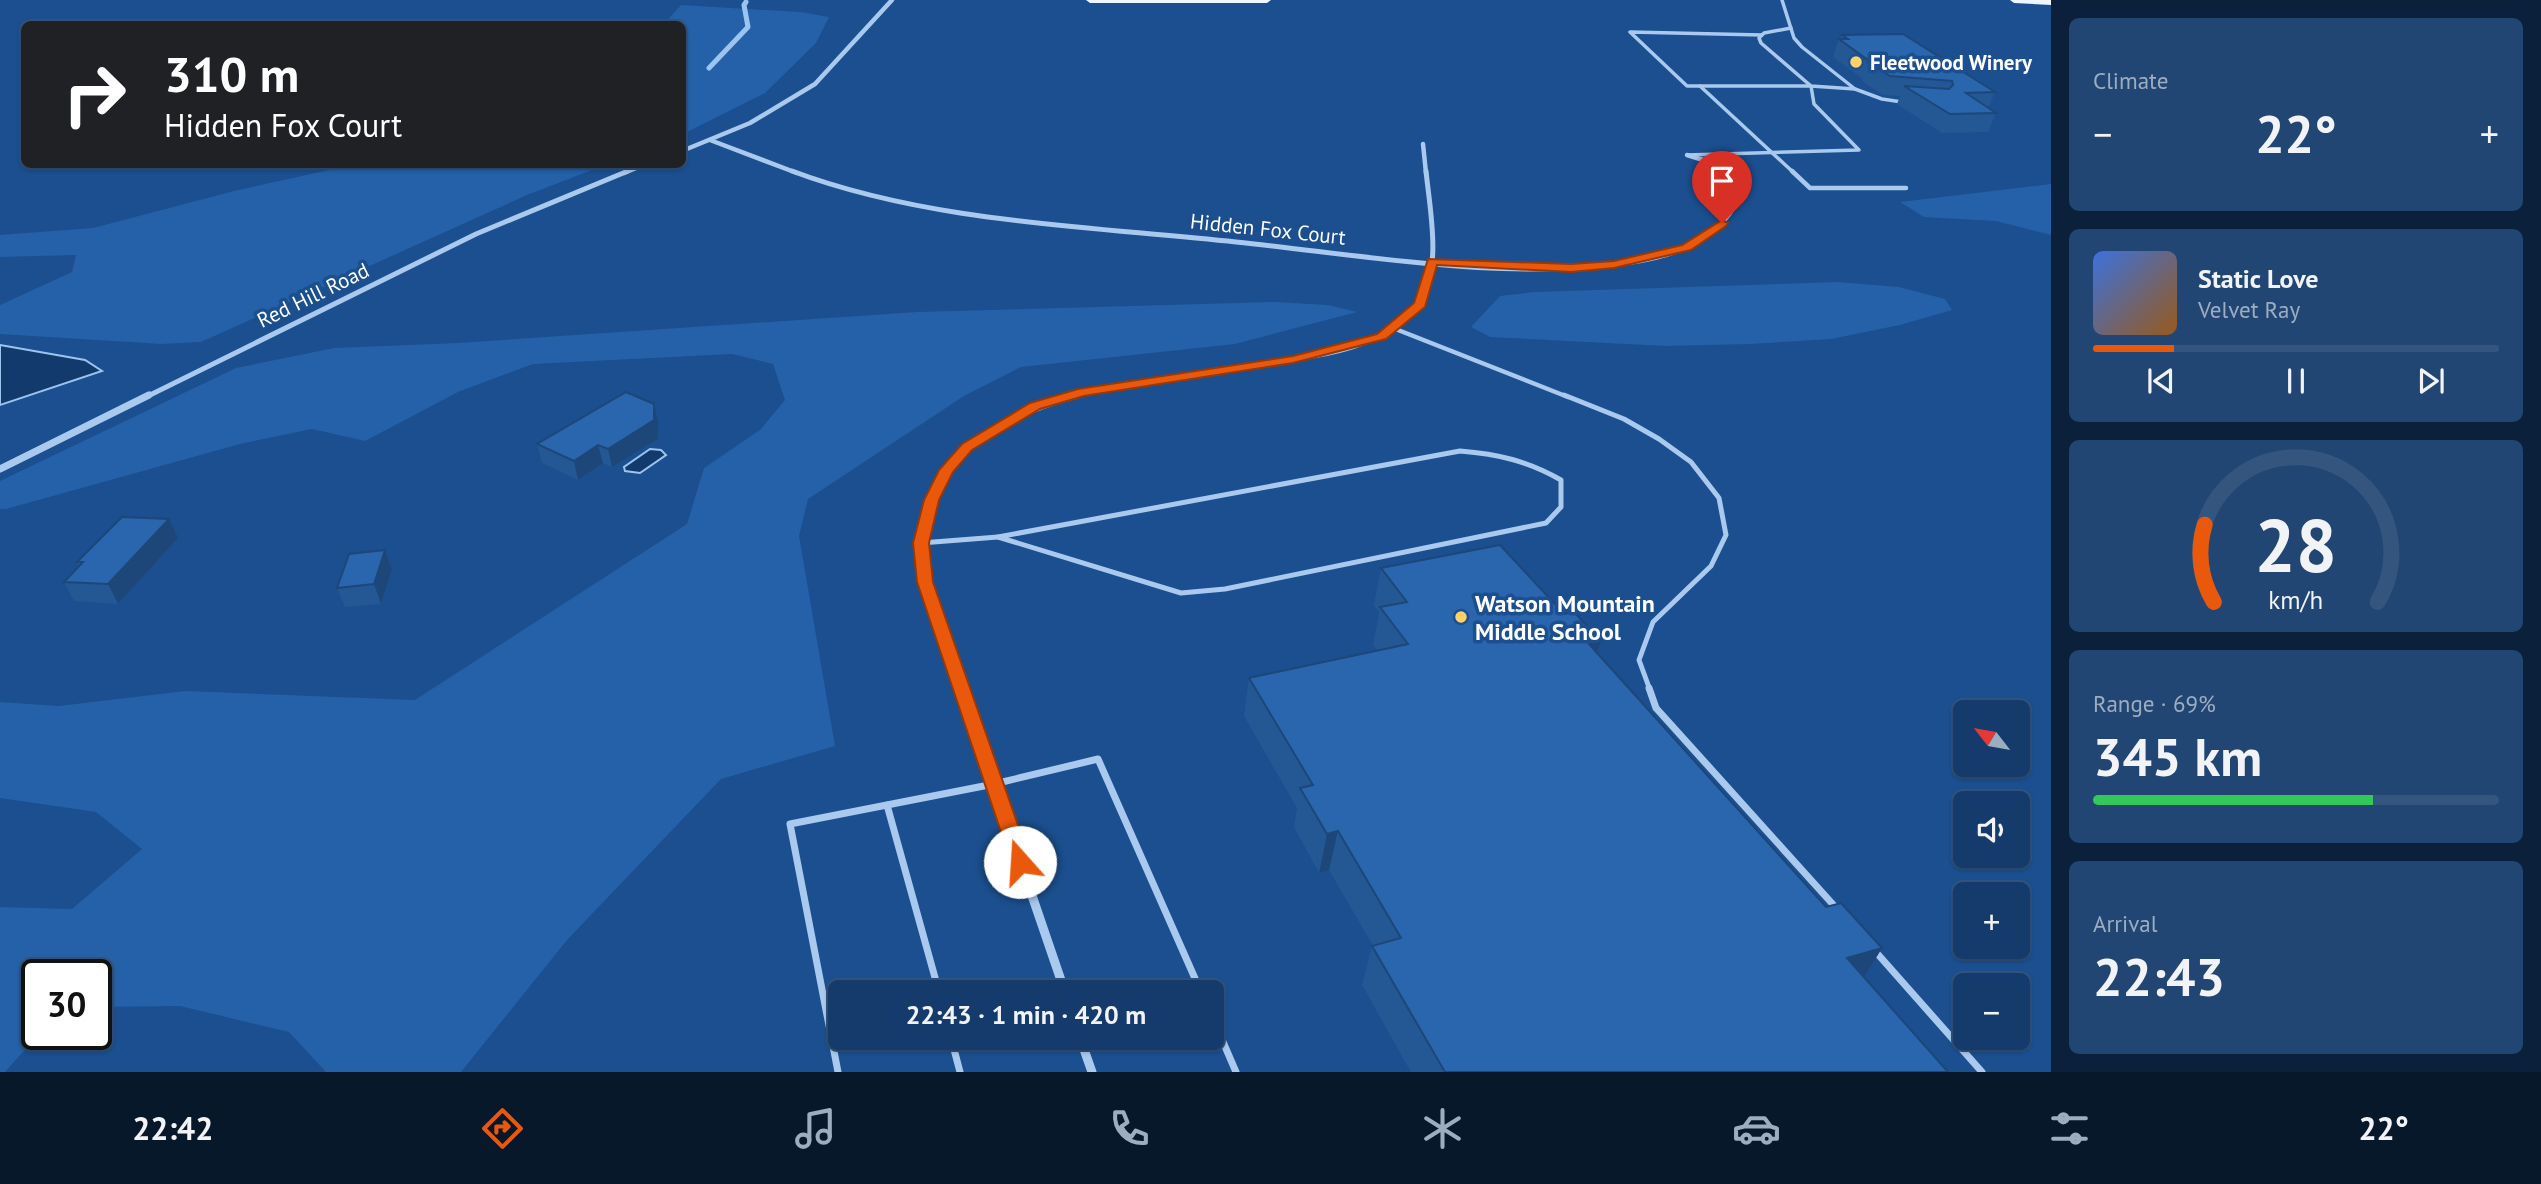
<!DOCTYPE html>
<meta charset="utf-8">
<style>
:root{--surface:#143b6b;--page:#214673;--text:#f1f3f6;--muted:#9dadc1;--line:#33557e;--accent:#ea580c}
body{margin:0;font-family:"PT Sans",sans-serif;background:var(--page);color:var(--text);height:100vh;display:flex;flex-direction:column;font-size:26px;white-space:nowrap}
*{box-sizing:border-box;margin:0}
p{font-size:23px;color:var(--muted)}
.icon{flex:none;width:38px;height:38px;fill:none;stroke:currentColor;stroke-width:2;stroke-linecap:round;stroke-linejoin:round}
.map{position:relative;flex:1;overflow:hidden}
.drawer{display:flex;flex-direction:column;gap:18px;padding:18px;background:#0b203b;width:490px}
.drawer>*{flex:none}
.top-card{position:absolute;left:21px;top:21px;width:665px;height:147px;border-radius:10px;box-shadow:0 2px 5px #0004,0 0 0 2px var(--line);background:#202124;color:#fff;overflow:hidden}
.needle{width:46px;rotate:301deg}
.fabs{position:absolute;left:1953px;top:700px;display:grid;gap:14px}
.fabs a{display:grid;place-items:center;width:77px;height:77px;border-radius:10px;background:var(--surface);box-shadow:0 2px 5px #0004,0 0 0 2px var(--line);font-size:35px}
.speed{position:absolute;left:21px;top:959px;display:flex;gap:14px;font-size:35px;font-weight:700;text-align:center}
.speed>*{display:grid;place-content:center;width:91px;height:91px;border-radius:50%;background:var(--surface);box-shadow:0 2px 5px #0004,0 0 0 2px var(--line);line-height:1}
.speed .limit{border:4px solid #111;border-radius:10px;background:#fff;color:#111}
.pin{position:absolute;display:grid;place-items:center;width:60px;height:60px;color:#fff;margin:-72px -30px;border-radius:50% 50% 50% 0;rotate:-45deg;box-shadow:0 0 7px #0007}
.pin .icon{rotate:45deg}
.me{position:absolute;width:77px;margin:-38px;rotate:341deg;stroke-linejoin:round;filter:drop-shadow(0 0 5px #0008)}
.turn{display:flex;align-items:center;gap:24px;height:147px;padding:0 28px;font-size:32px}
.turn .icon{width:91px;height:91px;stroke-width:2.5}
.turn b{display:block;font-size:49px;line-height:60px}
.big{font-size:52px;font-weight:800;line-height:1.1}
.drawer .tile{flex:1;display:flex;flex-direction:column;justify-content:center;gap:10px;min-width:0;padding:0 24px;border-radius:10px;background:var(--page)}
.drawer .dial{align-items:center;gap:0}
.dial svg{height:182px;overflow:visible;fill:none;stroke:var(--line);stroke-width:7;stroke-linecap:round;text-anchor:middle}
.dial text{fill:var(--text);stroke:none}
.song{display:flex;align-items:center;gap:21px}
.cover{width:84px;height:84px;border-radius:10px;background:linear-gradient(135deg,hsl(220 70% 55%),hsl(30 70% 35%))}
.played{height:7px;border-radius:4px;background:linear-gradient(90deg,var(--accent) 20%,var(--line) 20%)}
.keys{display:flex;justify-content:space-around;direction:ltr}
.heat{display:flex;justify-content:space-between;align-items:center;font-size:38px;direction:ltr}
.charge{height:10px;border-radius:5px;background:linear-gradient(90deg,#34c759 69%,var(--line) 0)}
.trip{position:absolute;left:828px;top:980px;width:396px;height:70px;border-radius:10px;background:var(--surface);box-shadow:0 2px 5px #0004,0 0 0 2px var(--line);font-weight:800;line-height:70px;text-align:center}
.tabs{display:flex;height:112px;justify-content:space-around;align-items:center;background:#08182b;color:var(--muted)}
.tabs .icon{width:49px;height:49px}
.tabs .selected{color:var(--accent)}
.tabs b{font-size:32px;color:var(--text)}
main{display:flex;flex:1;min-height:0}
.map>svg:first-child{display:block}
</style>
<main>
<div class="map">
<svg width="2051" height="1072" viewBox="0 0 2051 1072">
<rect width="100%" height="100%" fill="#1b4f8f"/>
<g fill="#2461a8">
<path d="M681,5L800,12L829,17L816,43L765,93L683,134L682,24H664Z"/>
<path d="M356,164L605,165L527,195L201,342L161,344L0,334V305L72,272L76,255L0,257V235L93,228L234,191Z"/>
<path d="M2051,184V235L1996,221L1924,217L1900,202Z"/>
<path d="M1838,282L1899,287L1945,299L1952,310L1900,325L1831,339L1750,344L1665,346L1490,337L1471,327L1500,296L1534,292Z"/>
<path d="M1276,302L1328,305L1357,312L1235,344L1021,367L964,396L808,499L799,536L835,746L721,779L567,940L461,1072H326L289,1032L180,1006L96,1007V975H37L39,1034L5,1072H0V907L72,909L142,849L96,812L0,798V702L59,706L185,691L415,700L687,524L704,468L760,430L785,400L773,364L732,354L533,364L458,392L365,441L312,429L240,444L6,509H0V481L236,368L334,348L458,343L917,312Z"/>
</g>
<g fill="#123a6d" stroke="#9cc4f0" stroke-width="2">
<path d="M0,345L85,360L102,371L0,405Z"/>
<path d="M650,449L661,450L666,455L640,473L625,471L624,467Z"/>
</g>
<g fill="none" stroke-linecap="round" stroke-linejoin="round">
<path stroke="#9cc4f0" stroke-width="5" d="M709,68L748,27L744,5L746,2"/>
<g stroke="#a9c9ee" stroke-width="3.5">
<path d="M1782,0L1794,38L1802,47L1855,89L1882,99L1902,102"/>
<path d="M1791,28L1764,33L1759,38L1761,43L1811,86L1855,89"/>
<path d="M1700,86L1794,173"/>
<path d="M1687,155L1859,150L1814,104L1811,86H1687L1630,32L1762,35"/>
</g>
<g stroke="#a9c9ee" stroke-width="4.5">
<path d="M1792,171L1810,188H1906"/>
<path d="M1393,328L1568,397"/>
</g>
<g stroke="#a9c9ee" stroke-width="5">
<path d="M1564,395L1624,419L1659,439L1691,462L1719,498L1726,535L1711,566L1653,622L1639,660L1650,690"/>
<path d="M1460,451C1498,454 1528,461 1561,480V507L1546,523L1225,589L1181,593L998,537Z"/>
<path d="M921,543L998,537"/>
</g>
<g stroke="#a9c9ee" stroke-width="7">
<path d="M1649,688L1656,708L1838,910"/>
<path d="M887,805L939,992"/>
<path d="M1875,951L1982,1072"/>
<path d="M1211,1014L1236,1072"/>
<path d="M951,1038L960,1072"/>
<path d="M838,1072L790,824L994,784L1098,759L1201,992"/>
</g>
<g stroke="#a9c9ee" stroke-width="4.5">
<path d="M710,140L797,173"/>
<path d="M1423,144L1426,173"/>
<path d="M682,151L750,123L815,84L892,0"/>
<path d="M1687,155L1713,163L1728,173"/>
<path d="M624,173L646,164"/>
</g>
<g stroke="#a9c9ee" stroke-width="5">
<path d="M792,171C930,223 1090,226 1236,242C1363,255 1505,282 1632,262C1667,257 1707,244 1729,214C1740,200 1737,184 1726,171"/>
<path d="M146,397L476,234L628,171"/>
<path d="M1070,397C1132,381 1197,374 1260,364C1292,359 1324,356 1355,346C1378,338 1407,325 1420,303C1442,266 1430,211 1426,171"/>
</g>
<g stroke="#a9c9ee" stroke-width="7">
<path d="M0,469L149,395"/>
<path d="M962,690C947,646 925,599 921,552C920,536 925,521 931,506C958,438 1010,413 1077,395"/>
</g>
<g stroke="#a9c9ee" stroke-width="9">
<path d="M961,688L1065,992"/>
<path d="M1080,1038L1092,1072"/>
</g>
<g fill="#f0f6ff" fill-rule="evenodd">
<path d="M1086,0H1271L1267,3H1090Z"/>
<path d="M2010,0H2051V5L2014,3Z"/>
</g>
</g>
<g fill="#245895">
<path d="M1842,35L1995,92L1988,108L1996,113L1988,132L1942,133L1897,104L1900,96L1883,95L1862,81L1863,79L1833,57L1839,39H1840Z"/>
<path d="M658,422V439L612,467L603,463L578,480L542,463L537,444Z"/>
<path d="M178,538L118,604L74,601L64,582L79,566L77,562Z"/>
<path d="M385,550L392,570L381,604L345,607L337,588Z"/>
<path d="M1381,568L1564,614L1601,641L1597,653L1826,907L1882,948L1864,977L1948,1072H1411L1362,985L1372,946H1373L1329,870L1319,873L1294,827L1297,808L1244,716L1249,678L1377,650L1373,645L1379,613L1374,605Z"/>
</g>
<g fill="#1d4779">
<path d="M654,404L658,422V439L612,467L608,449Z"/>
<path d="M598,445L603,463L578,480L574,461Z"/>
<path d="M169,519L178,538L118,604L108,584Z"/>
<path d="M385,550L392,570L381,604L374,584Z"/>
<path d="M1601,641L1588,679L1589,644Z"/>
<path d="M1338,831L1329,870L1319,873L1327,834Z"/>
<path d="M1882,948L1858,987L1847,958Z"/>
</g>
<g fill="#2a66ad" stroke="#1d4779" stroke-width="2">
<path d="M1903,34L1995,92L1966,93L1996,113L1950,114L1904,86L1949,89L1953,85L1952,81L1890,76L1869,63H1872L1839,39H1848L1842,35Z"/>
<path d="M626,392L654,404V420L608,449L598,445L574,461L537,444Z"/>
<path d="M122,517L169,519L108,584L64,582L83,562H77Z"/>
<path d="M1500,545L1564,614L1574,612L1601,641L1589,644L1826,907L1841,903L1882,948L1847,958L1948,1072H1445L1372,946L1401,938L1338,831L1327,834L1300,788L1313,785L1249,678L1408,644L1380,607L1407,602L1381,568Z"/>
<path d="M385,550L374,584L337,588L349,554Z"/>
</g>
<path fill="#ea580c" stroke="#983908" stroke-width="2" d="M1722,220L1728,223L1726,226L1691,250L1614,268L1571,272L1437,265L1425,307L1386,339L1293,363L1084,396L1040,409L972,450L953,472L939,500L929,543L933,582L1031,862L1028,868L1020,870L1013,868L917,582L913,543L924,500L939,470L962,444L1030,403L1078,389L1293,356L1377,334L1414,303L1428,259L1571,264L1614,261L1682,245Z"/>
<g fill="#ffd166" stroke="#1b4f8f" stroke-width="2.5">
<circle cx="1856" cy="62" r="7"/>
<circle cx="1461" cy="617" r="7"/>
</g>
<g text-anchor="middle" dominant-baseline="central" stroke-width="7" stroke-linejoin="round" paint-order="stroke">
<g font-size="21" font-weight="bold" fill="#fff" stroke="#1b4f8f" text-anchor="start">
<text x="1870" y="62">Fleetwood Winery</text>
</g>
<g font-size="21" fill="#fff" stroke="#1b4f8f">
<text transform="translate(1268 229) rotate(6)">Hidden Fox Court</text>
<text transform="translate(313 295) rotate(-26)">Red Hill Road</text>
</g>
<g font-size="24" font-weight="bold" fill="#fff" stroke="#1b4f8f" text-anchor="start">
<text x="1475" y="603">Watson Mountain<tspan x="1475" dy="28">Middle School</tspan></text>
</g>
</g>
</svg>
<div class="fabs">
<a><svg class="needle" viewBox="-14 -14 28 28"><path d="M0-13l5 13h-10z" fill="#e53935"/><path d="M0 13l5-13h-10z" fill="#9dadc1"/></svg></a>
<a><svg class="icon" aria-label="sound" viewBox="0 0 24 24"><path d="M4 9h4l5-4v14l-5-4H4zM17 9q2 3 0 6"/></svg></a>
<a>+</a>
<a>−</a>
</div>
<div class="speed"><div class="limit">30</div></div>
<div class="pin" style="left:1722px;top:223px;background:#d93025"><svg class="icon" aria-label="arrive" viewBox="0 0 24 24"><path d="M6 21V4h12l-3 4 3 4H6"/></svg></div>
<svg class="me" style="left:1020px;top:862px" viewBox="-20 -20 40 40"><circle r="19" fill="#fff"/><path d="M0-13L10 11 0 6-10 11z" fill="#ea580c"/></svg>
<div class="trip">22:43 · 1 min · 420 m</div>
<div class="top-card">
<div class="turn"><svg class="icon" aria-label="right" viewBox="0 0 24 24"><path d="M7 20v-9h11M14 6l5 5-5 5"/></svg><div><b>310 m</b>Hidden Fox Court</div></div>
</div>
</div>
<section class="drawer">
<div class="tile"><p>Climate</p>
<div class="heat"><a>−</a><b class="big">22°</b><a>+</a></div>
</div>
<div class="tile">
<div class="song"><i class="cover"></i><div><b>Static Love</b><p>Velvet Ray</p></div></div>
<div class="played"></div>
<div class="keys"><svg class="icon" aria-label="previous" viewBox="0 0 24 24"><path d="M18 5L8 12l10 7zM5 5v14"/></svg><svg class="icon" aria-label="pause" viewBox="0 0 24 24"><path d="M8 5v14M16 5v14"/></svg><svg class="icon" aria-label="next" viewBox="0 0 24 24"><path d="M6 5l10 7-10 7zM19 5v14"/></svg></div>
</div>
<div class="tile dial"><svg viewBox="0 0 100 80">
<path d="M14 69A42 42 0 1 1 86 69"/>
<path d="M14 69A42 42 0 0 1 10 35" stroke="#ea580c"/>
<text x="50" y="56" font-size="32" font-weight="700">28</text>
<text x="50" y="72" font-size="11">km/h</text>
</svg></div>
<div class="tile"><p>Range · 69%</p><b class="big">345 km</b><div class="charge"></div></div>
<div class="tile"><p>Arrival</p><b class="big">22:43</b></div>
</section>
</main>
<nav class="tabs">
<b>22:42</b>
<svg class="icon selected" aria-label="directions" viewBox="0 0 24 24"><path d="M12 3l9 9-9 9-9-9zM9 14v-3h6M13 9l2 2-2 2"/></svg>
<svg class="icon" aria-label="music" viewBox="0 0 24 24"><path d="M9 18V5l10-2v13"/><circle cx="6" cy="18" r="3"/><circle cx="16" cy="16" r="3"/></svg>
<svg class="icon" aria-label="phone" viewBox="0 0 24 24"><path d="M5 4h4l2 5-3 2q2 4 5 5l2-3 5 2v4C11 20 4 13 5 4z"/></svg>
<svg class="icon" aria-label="climate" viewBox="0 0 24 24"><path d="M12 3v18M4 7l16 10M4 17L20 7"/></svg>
<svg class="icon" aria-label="car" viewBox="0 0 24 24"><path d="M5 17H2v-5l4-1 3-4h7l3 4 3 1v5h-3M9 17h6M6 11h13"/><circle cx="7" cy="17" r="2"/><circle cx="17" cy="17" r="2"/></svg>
<svg class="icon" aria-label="filters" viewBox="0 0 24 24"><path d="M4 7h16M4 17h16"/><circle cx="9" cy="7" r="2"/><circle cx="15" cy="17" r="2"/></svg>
<b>22°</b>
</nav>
